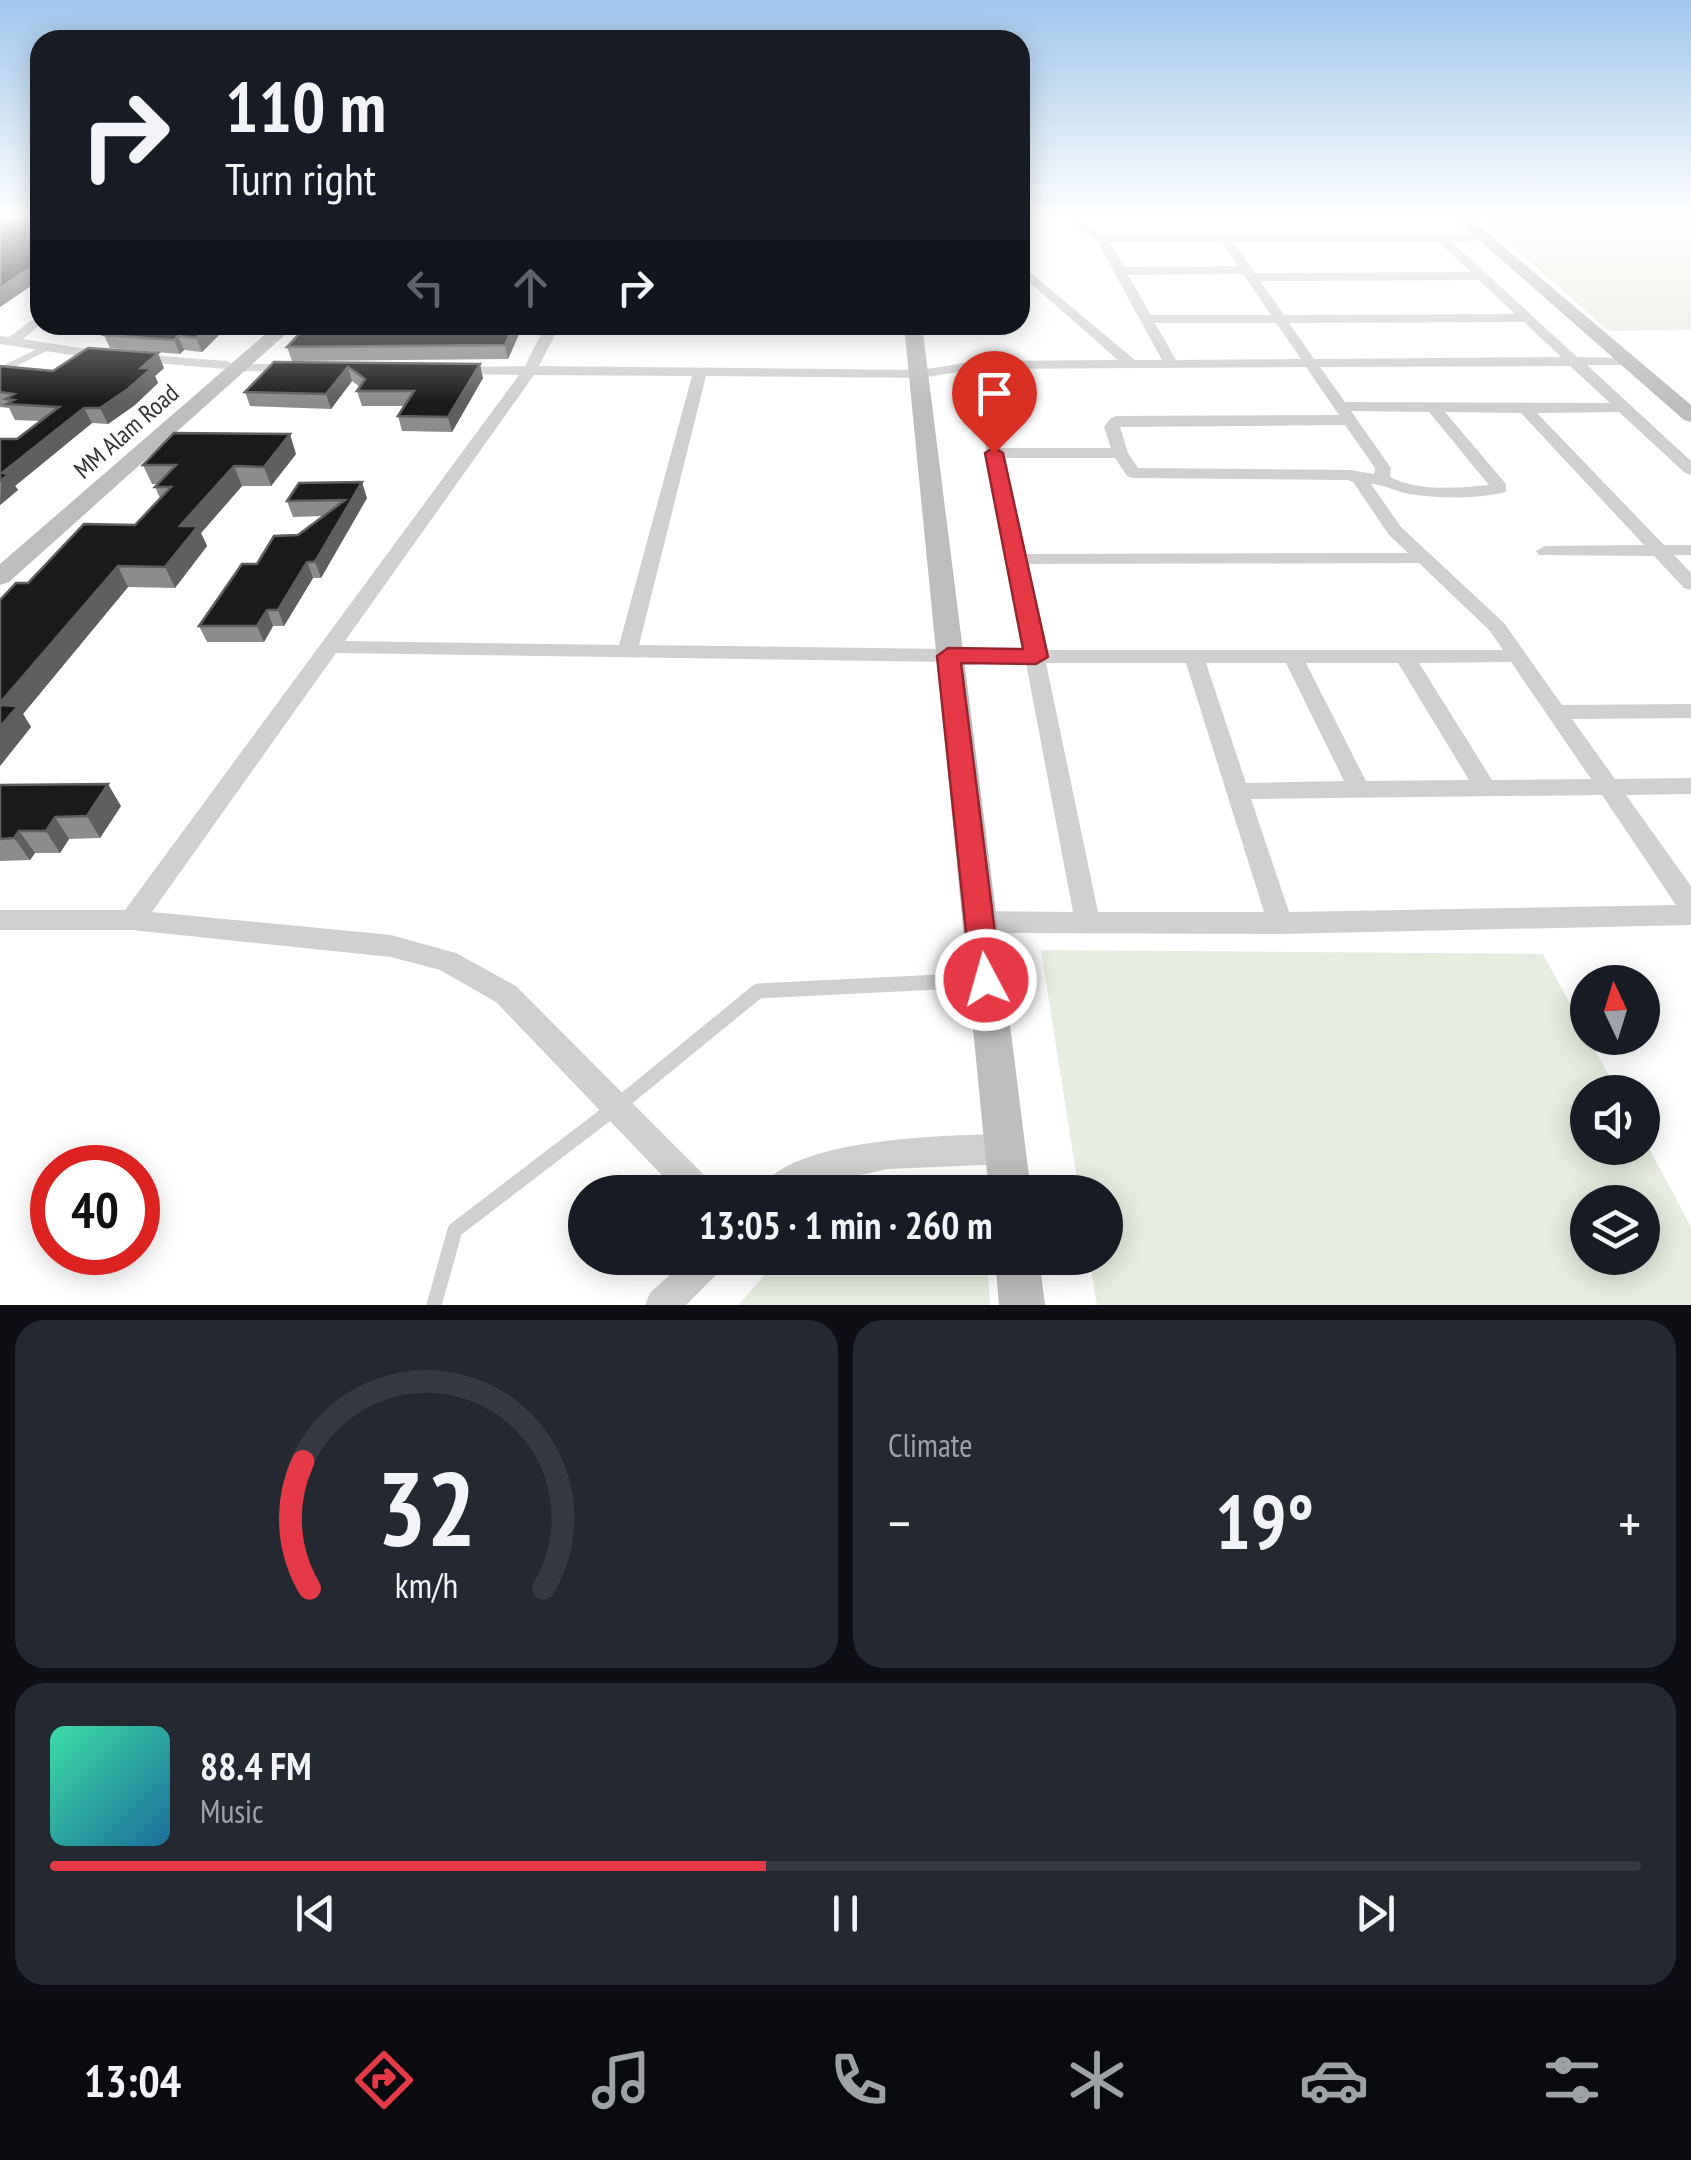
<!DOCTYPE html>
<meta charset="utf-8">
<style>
:root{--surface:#171b24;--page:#242831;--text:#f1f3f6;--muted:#9ea1a6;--line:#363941;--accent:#e63946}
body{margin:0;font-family:"PT Sans Narrow",sans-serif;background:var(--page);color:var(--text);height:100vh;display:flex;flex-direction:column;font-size:38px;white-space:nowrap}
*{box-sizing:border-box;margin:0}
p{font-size:32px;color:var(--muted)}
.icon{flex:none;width:55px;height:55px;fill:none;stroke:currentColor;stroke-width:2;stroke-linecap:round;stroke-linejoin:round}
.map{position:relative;height:1305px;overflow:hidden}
.details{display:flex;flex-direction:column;gap:15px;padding:15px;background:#0d0f14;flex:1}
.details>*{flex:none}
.top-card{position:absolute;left:30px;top:30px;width:1000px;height:305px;border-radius:30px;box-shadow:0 5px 25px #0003;background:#171b24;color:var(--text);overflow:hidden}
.needle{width:65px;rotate:356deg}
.fabs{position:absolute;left:1570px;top:965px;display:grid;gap:20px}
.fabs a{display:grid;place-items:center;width:90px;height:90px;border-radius:50%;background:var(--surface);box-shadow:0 5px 25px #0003;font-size:50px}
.speed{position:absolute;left:30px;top:1145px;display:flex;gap:20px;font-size:50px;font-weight:700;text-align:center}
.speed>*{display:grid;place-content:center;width:130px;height:130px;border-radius:50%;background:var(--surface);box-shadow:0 5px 25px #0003;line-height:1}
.speed .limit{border:15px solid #d22;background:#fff;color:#111}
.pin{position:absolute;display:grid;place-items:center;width:85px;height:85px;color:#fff;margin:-102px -42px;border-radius:50% 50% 50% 0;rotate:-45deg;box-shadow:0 0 10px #0007}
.pin .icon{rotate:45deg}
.me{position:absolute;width:110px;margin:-55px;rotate:354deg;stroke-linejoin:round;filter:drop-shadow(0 0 8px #0008)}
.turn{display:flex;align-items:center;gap:35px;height:210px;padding:0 30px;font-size:45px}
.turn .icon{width:130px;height:130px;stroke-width:2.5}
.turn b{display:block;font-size:70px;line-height:85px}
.lanes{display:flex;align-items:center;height:95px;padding:0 30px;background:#0003;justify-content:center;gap:50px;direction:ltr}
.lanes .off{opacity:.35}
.big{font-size:75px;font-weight:700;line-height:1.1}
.details .card{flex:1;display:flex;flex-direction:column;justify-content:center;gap:15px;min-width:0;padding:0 35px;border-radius:30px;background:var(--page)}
.details .dial{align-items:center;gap:0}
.dial svg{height:260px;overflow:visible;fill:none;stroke:var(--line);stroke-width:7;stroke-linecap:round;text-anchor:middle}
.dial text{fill:var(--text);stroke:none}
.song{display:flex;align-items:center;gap:30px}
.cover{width:120px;height:120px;border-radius:15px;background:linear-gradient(135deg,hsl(160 70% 55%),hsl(200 70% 35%))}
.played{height:10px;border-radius:5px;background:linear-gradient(90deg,var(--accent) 45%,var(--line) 45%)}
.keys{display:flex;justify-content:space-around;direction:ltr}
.heat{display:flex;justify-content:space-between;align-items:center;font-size:55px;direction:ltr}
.details .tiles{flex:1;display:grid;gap:15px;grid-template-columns:1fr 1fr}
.card:last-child{grid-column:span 2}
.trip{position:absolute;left:568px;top:1175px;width:555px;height:100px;border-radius:50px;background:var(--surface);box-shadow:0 5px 25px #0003;font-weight:700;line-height:100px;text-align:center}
.tabs{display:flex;height:160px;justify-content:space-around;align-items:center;background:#090b0e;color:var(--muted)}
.tabs .icon{width:70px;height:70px}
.tabs .current{color:var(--accent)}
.tabs b{font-size:45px;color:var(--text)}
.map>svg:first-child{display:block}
</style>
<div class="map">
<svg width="1691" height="1305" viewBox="0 0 1691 1305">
<rect width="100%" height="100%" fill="#fff"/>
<g fill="#e6ecdf" fill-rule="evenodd">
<path d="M1481,219H1691V330L1609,331Z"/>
<path d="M1041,950L1543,954L1618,1092H1588V1148H1642L1643,1137L1691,1227V1305H1097L1089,1258H1105V1192H1079ZM1588,1202H1642V1258H1588Z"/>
<path d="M891,1176L963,1183L972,1192H843Z"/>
<path d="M780,1258H987L990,1305H738Z"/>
</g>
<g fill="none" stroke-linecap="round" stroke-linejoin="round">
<path stroke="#d0d0d0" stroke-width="6" d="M5,368L46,348"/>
<path stroke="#d0d0d0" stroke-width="15" d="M434,1305L455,1230L616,1107L758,991L980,980"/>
<g fill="#d0d0d0" fill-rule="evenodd">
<path d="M1064,219H1077L1104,236L1483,235L1489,238L1487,240L1452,242L1577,357L1632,358V364L1627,365H1587L1691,461V475L1685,473L1619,412L1537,413L1664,545H1691V555H1674L1691,573V590L1684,588L1654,556L1539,555L1536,551L1545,546L1644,545L1521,413L1445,412L1506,484V492C1475,499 1441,499 1409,494C1396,492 1384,484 1371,484L1401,527L1504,623L1562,705L1691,704V718L1572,719L1615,779L1691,778V794L1626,795L1691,886V925L1280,934L981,933L972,929L968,922L972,915L981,911L1073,912L1026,663L336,653L152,912L391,935L456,953L516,986L710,1181L714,1192H678L496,1002L440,970L391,957L132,930H0V910H125L519,375L455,374L448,370L450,367L525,366L546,325H560L539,366L920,370L977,361L1118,360L1020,274V264L1135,360H1162L1097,241ZM1110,242H1221L1238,266L1124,267ZM1233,242H1438L1471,272L1255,273ZM1243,274L1271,315H1151L1128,275ZM1479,280L1515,314L1284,315L1260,281ZM1524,322L1561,357L1314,359L1289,323ZM1155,323H1276L1301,359L1176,360ZM1570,366L1610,403L1345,402L1320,367ZM1306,367L1339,415L1116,416L1111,418L1104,427L1111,448H1001L985,369ZM971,370L1024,650L639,645L706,376L920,378ZM534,375L692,376L619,645L345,641ZM1351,411L1429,412L1489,485C1458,488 1418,492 1390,477L1391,468ZM1345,425L1375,468L1374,474L1350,470L1138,468L1128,453L1120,427ZM1003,458H1115L1127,476L1133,478L1347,480L1353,482L1389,535L1408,553L1023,554ZM1419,563L1490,631L1503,650H1044L1026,564ZM1511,662L1591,779L1492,780L1419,663ZM1046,663H1186L1264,912H1098ZM1206,663H1286L1344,781L1246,783ZM1306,663H1398L1469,780L1366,781ZM1602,795L1676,905L1289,912L1251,799Z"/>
<path d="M40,314V325L23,339L105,352L112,356L105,360L0,344V336L9,337Z"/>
<path d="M134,354L227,361L234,365L227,369L129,361V355Z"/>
<path d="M240,364H296L303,368L296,372L235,371V365Z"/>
<path d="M1006,1134L1017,1139L1021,1149L1017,1159L1006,1164L887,1169L830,1182L806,1192H760C783,1137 954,1135 1006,1134Z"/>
<path d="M688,1258H727L722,1269L686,1305H645L650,1293Z"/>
</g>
<g fill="#bdbdbd" fill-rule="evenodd">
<path d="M1455,219H1471L1691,405V422L1684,420Z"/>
<path d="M276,325H296L9,582L0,585V564Z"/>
<path d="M904,325H922L1031,1192H989Z"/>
<path d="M995,1258H1039L1045,1305H999Z"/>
</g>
</g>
<g fill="#8c8c8c">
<path d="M0,219H40V280L0,307Z"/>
<path d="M46,325H229L202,352L184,350L180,354L110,348L104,335L78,330L48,331Z"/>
<path d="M519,334L508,359L292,361L287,347Z"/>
<path d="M274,362L483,378L452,432L402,431L398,416L405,406H362L357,391L360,387L352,381L331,409L250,406L245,392Z"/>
<path d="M0,366L53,371L164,368L155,376L158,383L135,405L108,424L92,423L15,486L18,490L0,505V439H17L40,421L15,420L9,408L0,407Z"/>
<path d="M296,454L271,486H242L201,533L207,546L175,588L128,587L23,714L31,727L0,766V600L135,525L160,498L155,487L157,484H152L143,465Z"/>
<path d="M367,498L321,578H313L284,626H273L264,642H207L199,626L257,564L323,516L293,517L287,501Z"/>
<path d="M0,785L121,806L100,838L69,839L60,853H35L30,860L0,861Z"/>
</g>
<g fill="#5f5f5f">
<path d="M32,267L39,280L0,307V288Z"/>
<path d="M210,325H229L202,352L196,338Z"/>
<path d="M514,325H518L519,334L508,359L505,345Z"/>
<path d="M178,336L184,350L180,354L174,340Z"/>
<path d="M158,353L164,368L155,376L158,383L135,405L108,424L100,408Z"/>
<path d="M480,364L483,378L452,432L448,417Z"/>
<path d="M348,367L352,381L331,409L326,394Z"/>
<path d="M84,408L92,423L15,486L18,490L0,505L2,473Z"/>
<path d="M290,434L296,454L271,486L264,467Z"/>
<path d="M234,466L242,486L201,533L207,546L175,588L165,567L180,526Z"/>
<path d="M362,482L367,498L321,578L315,562Z"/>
<path d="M307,562L313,578L284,626L278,610Z"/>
<path d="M118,566L128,587L23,714L31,727L0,766V703Z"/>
<path d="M267,610L273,626L264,642L257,626Z"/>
<path d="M108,784L121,806L100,838L87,816Z"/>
<path d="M55,817L69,839L60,853L46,831Z"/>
<path d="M19,831L35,853L30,860L14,838Z"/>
</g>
<g fill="#1a1a1a" stroke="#5f5f5f" stroke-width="2.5">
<path d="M0,219H40V266L32,267L0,288Z"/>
<path d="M115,325H210L196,338L178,336L174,340L104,335Z"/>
<path d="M307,325H514L505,345L287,347Z"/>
<path d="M88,348L158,353L141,368H152L128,389L100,408H84L2,473L9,474L0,481V439H17L59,407L7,404L14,400L6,399L14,394L0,392V366L53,371Z"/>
<path d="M274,362L480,364L448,417L398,416L414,391H357L365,379L348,367L326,394L245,392Z"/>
<path d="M174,433L290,434L264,467L234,466L180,526H198L165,567L118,566L0,703V600L16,583H28L84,524L135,525L171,487H155L176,465H143Z"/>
<path d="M362,482L315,562H307L278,610H267L257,626H199L242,564H257L274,536L298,535L345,500L287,501L299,483Z"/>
<path d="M0,705L18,706L0,727Z"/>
<path d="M108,784L87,816L55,817L46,831H19L14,838L0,839V785Z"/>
</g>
<linearGradient id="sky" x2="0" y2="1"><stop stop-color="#9ec6ea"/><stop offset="0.54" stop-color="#fff"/><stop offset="1" stop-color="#fff" stop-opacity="0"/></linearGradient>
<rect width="1691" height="402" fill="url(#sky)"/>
<path fill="#e63946" stroke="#96252e" stroke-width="2.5" d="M994,447L1003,453L1048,657L1036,664L961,663L1001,980L997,989L986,993L975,989L971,980L937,656L948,648L1023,649L985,453Z"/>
<g text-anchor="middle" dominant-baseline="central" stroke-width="10" stroke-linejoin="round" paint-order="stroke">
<g font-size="25" fill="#333" stroke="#fff">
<text transform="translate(126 431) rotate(-41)">MM Alam Road</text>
</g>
</g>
</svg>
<div class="fabs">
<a><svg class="needle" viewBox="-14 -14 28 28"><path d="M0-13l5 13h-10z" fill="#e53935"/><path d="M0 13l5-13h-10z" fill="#9ea1a6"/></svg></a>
<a><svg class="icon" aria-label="sound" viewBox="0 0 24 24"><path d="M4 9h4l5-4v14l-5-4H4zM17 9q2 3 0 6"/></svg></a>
<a><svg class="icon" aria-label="layers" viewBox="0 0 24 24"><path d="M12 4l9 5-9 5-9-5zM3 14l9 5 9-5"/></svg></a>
</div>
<div class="speed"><div class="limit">40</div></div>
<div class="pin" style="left:994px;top:453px;background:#d93025"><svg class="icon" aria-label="arrive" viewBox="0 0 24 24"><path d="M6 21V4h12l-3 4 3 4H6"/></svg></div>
<svg class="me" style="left:986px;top:980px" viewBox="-20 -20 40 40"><circle r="17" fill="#e63946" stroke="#fff" stroke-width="3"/><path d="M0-11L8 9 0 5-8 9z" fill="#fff"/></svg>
<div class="trip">13:05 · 1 min · 260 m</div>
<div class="top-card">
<div class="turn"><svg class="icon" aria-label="right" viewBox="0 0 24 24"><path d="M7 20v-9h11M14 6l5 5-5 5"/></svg><div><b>110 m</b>Turn right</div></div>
<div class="lanes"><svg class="icon off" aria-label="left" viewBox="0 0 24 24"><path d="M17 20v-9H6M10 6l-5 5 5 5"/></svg><svg class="icon off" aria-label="ahead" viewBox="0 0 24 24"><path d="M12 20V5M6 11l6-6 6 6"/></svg><svg class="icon" aria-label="right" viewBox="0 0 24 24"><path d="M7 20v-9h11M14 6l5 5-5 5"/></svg></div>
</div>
</div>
<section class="details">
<div class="tiles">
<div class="card dial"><svg viewBox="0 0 100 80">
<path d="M14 69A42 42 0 1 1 86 69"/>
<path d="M14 69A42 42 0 0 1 12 30" stroke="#e63946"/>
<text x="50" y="56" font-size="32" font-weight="700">32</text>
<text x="50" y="72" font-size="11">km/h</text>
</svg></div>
<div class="card"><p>Climate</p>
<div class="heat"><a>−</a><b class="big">19°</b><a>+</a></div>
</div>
<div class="card">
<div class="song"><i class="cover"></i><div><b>88.4 FM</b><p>Music</p></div></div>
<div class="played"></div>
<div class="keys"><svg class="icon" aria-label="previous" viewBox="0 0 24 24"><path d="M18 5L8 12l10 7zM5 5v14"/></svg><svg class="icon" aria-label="pause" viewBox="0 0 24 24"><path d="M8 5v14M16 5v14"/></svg><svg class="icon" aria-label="next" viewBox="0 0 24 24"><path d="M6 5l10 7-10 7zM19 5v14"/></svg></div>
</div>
</div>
</section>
<nav class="tabs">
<b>13:04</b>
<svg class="icon current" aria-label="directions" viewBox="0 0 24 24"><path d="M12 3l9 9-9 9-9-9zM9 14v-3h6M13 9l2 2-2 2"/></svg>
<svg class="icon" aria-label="music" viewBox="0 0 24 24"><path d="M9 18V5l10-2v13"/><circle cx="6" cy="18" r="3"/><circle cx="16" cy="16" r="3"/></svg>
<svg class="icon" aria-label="phone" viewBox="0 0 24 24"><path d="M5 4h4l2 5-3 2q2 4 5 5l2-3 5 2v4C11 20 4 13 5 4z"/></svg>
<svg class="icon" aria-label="climate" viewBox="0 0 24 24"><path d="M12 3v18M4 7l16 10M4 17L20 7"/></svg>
<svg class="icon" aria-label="car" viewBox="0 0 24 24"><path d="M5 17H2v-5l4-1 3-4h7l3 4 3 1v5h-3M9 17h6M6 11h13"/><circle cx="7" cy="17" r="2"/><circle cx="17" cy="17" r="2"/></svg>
<svg class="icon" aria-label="filters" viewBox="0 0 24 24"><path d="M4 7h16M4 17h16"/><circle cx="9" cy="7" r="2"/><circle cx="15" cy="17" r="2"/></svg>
</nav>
